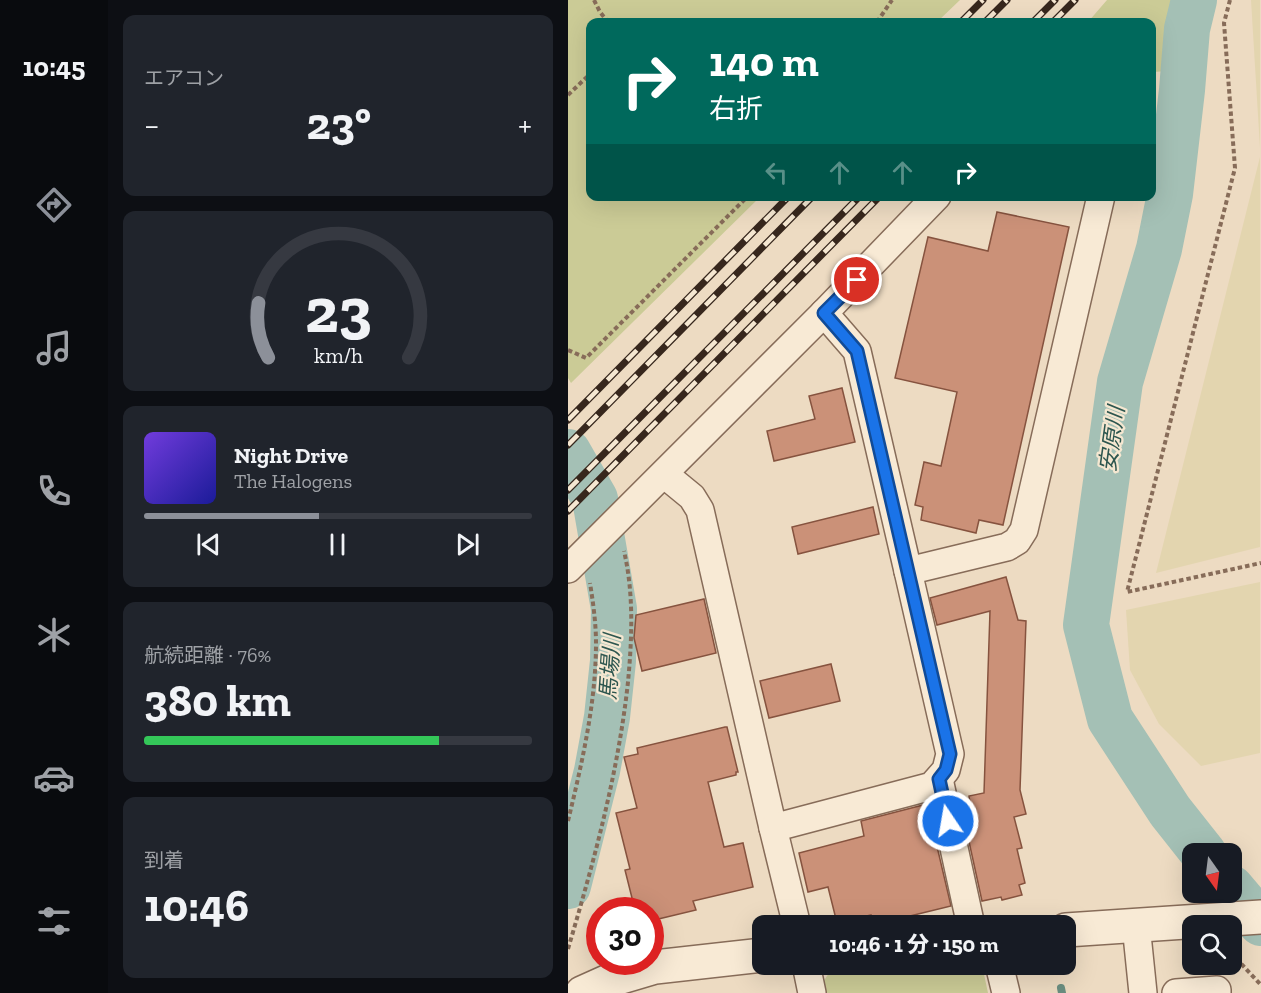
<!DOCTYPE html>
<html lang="ja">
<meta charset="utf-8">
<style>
:root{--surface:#171b24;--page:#20242c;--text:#f1f3f6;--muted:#9ea1a6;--line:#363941;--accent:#8c9099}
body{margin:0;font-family:"Zilla Slab","Noto Sans JP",serif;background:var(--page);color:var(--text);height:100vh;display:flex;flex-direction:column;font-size:22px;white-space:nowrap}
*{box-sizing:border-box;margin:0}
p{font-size:20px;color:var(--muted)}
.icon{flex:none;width:33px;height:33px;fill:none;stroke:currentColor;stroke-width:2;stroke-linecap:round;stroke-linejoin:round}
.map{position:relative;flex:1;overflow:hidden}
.drawer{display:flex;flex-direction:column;gap:15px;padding:15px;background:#0d0f14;width:460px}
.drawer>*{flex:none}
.banner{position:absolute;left:18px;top:18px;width:570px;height:183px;border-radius:12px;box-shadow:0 6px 24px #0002;background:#00695c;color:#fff;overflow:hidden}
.needle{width:39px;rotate:166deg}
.controls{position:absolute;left:614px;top:843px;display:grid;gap:12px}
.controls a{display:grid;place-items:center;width:60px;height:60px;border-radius:12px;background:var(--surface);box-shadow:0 6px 24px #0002;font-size:30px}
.speed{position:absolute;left:18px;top:897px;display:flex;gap:12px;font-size:30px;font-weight:700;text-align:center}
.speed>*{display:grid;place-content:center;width:78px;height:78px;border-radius:50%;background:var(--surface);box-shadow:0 6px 24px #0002;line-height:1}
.speed .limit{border:9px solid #d22;background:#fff;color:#111}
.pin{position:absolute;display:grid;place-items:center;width:51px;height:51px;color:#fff;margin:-26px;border:3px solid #fff;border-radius:50%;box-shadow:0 2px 6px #0007}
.me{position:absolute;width:66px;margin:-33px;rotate:348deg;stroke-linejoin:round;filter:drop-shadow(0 0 4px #0008)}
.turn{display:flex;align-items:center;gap:21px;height:126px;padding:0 24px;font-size:27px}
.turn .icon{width:78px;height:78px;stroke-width:2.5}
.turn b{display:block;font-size:42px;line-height:51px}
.lanes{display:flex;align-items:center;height:57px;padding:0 24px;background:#0003;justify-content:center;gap:30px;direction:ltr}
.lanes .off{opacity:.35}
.big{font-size:45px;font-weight:800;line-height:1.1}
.drawer .widget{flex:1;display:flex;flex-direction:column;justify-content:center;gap:9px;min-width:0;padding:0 21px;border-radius:12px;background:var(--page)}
.drawer .dial{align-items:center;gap:0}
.dial svg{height:156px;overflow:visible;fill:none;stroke:var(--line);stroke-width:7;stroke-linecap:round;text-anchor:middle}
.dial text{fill:var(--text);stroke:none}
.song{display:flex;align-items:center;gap:18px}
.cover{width:72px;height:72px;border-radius:9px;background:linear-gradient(135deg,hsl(260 70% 55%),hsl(240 70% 35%))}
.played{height:6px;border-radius:3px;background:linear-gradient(90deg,var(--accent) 45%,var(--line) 45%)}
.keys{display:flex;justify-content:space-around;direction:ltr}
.heat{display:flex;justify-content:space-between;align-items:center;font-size:33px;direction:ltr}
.charge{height:9px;border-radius:4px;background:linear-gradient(90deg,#34c759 76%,var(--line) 0)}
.trip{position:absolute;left:184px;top:915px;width:324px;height:60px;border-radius:12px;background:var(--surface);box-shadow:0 6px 24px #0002;font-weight:800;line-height:60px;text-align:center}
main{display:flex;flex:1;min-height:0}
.tab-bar{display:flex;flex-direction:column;width:108px;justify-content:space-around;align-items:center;background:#090b0e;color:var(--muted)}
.tab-bar .icon{width:42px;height:42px}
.tab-bar .on{color:var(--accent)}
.tab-bar b{font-size:27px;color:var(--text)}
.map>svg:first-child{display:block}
</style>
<main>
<nav class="tab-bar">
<b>10:45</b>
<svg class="icon on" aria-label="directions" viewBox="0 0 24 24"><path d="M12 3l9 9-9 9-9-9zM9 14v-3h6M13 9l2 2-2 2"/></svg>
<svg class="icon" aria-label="music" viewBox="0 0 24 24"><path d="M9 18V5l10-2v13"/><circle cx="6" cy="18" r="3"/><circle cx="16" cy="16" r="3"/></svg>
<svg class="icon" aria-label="phone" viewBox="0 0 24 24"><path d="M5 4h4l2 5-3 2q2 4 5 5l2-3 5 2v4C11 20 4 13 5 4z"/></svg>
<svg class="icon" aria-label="climate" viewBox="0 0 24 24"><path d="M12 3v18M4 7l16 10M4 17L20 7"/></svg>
<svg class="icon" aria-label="car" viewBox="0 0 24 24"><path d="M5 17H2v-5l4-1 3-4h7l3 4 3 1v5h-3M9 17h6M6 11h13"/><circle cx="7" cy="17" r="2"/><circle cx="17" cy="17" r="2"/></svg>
<svg class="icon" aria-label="filters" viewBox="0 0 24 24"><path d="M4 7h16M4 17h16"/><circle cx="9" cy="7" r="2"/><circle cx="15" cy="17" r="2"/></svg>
</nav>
<section class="drawer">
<div class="widget"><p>エアコン</p>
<div class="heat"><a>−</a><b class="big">23°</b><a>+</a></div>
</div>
<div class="widget dial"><svg viewBox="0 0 100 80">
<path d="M14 69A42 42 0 1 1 86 69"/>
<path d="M14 69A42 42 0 0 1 9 41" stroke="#8c9099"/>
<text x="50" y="56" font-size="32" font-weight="700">23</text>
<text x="50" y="72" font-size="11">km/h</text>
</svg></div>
<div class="widget">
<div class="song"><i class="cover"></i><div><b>Night Drive</b><p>The Halogens</p></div></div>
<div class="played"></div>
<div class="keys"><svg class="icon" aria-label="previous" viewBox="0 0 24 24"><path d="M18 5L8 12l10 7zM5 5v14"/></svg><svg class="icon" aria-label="pause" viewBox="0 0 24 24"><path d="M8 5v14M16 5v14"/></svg><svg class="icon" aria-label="next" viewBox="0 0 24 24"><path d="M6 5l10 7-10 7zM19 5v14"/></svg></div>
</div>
<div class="widget"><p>航続距離 · 76%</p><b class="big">380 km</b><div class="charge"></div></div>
<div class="widget"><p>到着</p><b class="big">10:46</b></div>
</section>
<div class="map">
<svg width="693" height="993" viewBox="0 0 693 993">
<rect width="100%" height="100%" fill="#eddbc2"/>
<g fill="#e3d5af">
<path d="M683,0H692V148Z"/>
<path d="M692,157V547L588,573Z"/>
<path d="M692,582V753L633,766L591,724L562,670L558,610Z"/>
</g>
<g fill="#cbcb96">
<path d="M0,0H392L369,22H22V196L192,197L3,383L0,378Z"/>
<path d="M539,0H610L606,17L601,71L584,72V22H520Z"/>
<path d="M333,964L414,965L420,993H255L253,985L263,970Z"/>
</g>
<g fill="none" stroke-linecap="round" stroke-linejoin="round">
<path stroke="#6b8e81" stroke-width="8" d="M493,988L494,993"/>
<g stroke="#a4c0b5" stroke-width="46">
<path d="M626,0L619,29L614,90L602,194L591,249L552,382L518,625L542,719L602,811L636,854"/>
<path d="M0,452L27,499L46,609L45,661L39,717L29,771L0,886"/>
<path d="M663,888L693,923"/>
</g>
</g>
<g fill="#cb9178" stroke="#86533f" stroke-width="1.5">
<path d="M429,212L501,227L435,525L411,520L408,533L353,520L355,507L347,505L356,462L373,466L389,392L327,378L360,237L420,251Z"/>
<path d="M274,388L287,442L206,461L199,431L247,419L241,396Z"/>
<path d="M305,507L311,534L230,554L224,527Z"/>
<path d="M438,577L450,620L458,621L452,790L458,814L446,817L454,848L449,849L457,883L451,885L454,895L434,900L433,897L414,901L393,805L402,803L401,796L416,793L422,611L369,625L362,598Z"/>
<path d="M136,599L148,653L74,671L66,638L68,615Z"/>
<path d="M263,664L272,701L201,718L192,681Z"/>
<path d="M157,727H159L170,772H168V775L140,782L156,847L175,843L185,887L125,901L128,910L82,921V910H67L57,870L62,869L48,813L69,808L56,757L70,754L69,748Z"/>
<path d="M359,804L383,906L305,925L303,915L269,923L260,887L240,892L231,853L296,836L293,821Z"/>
</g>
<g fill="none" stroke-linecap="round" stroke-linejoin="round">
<g stroke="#876c59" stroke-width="30">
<g id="minor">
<path d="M256,313L289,351L340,571"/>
<path d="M96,474L124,497L132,510L205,828"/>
<path d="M0,569L256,313L369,196"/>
<path d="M371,779L403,926"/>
<path d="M568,925L575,993"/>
<path d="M229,926L205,828L364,786L378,770L382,754L340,571L439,547L449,541L456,530L533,196"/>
<path d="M238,964L244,993"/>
<path d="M431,964L438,993"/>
<path d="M608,993L649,990V993"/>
</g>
</g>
<g stroke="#876c59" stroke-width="36">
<g id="tertiary">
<path d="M498,930L693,917"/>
<path d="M14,993L43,980L87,967L195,955"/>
</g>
</g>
<g stroke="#876c59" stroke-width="4" stroke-dasharray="4.5 3" stroke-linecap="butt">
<path d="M26,0L32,12L40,22"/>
<path d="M662,0L656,23L667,168L559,592L693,563"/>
<path d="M309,22L324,0"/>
<path d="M0,95L22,74"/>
<path d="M0,350L18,358L180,196"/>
<path d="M0,821C14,763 28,703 28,643C28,623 25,602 22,583"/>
<path d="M0,949C26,861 50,774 60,682C64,639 66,594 56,551"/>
<path d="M663,953L693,985"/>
</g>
<use href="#minor" stroke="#f8ead5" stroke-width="27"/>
<use href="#tertiary" stroke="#f8ead5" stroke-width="33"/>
<g stroke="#37271d" stroke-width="7">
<g id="rail">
<path d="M393,22L415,0"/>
<path d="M417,22L439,0"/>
<path d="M465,22L487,0"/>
<path d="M485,22L507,0"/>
<path d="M0,420L221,196"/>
<path d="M0,445L245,196"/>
<path d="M0,490L292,196"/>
<path d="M0,511L312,196"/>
</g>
</g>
<use href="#rail" stroke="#f5e7d1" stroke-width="4.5" stroke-dasharray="14" stroke-linecap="butt"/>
</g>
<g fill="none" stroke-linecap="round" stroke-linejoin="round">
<g stroke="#114b97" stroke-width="15">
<path id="route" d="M289,280L256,313L289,351L382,754L378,770L371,779L380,821"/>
</g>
<use href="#route" stroke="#1a73e8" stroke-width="10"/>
</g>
<g text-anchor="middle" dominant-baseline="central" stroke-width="4.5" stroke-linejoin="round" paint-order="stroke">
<g font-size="22" font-style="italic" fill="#2d564f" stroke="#f5e7d1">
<text transform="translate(544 439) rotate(-82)">安原川</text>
<text transform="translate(42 667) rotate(-86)">馬場川</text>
</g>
</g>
</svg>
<div class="controls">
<a><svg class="needle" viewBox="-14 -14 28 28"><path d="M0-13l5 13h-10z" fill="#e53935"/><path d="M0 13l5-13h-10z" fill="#9ea1a6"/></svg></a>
<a><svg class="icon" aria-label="search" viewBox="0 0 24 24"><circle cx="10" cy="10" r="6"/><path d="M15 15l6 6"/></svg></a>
</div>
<div class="speed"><div class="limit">30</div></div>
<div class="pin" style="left:289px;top:280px;background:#d93025"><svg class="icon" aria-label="arrive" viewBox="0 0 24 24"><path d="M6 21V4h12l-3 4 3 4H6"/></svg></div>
<svg class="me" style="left:380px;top:821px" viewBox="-20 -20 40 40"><circle r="17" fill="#1a73e8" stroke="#fff" stroke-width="3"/><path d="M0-11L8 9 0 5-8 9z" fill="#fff"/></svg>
<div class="trip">10:46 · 1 分 · 150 m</div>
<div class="banner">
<div class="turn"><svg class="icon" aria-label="right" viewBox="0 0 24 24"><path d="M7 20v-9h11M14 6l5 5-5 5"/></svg><div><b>140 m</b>右折</div></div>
<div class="lanes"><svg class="icon off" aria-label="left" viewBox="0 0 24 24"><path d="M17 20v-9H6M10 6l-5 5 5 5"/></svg><svg class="icon off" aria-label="ahead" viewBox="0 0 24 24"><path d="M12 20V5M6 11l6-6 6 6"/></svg><svg class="icon off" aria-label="ahead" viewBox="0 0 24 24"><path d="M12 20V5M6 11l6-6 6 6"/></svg><svg class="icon" aria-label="right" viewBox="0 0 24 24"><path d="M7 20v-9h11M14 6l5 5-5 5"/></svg></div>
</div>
</div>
</main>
